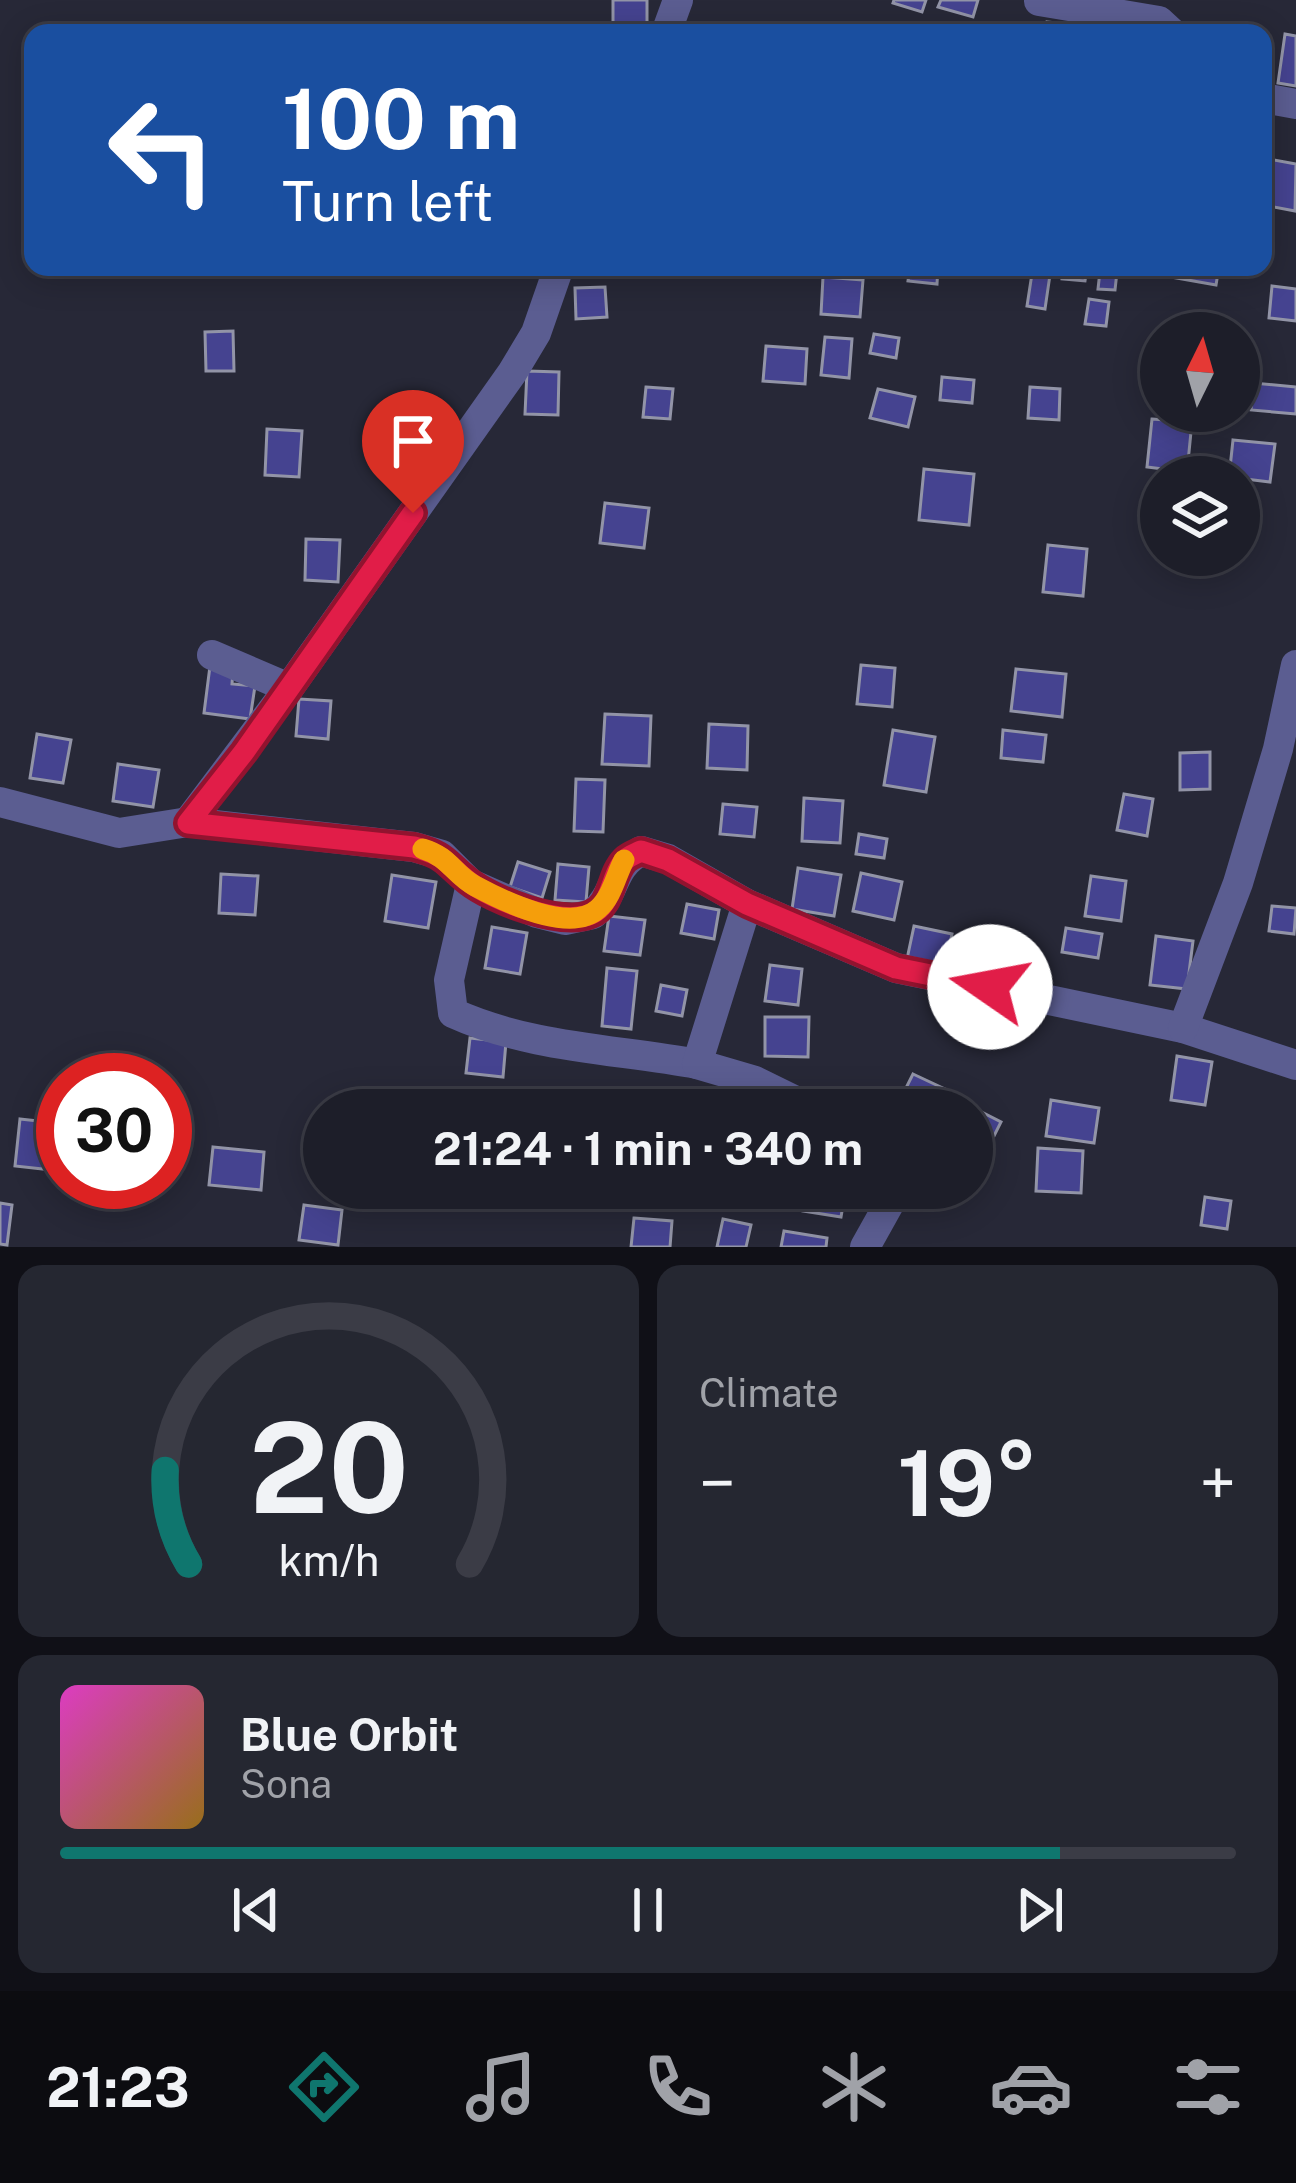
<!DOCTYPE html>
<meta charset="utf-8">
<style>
:root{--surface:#1d1e29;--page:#252731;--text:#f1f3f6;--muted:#a0a2a8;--line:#3b3c46;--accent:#0f766e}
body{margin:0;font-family:"Public Sans",sans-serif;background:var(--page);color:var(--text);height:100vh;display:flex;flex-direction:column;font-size:45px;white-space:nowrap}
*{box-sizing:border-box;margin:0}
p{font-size:39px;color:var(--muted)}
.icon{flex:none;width:66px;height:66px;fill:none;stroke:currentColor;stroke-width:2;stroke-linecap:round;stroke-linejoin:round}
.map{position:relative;height:1247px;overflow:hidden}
.sheet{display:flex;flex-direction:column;gap:18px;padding:18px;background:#101017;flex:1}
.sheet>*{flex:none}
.top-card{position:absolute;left:24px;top:24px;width:1248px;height:252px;border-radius:24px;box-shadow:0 6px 30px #0003,0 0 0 3px var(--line);background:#1a4fa0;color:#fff;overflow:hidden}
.needle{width:78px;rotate:5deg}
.fabs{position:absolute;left:1140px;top:312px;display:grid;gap:24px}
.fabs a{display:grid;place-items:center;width:120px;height:120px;border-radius:50%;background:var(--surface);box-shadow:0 6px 30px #0003,0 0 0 3px var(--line);font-size:60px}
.speed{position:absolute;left:36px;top:1053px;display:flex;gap:24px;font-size:60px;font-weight:700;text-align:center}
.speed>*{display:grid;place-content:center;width:156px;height:156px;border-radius:50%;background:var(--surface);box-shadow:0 6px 30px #0003,0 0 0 3px var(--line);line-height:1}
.speed .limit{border:18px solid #d22;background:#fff;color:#111}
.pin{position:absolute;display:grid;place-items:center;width:102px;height:102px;color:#fff;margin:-123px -51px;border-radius:50% 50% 50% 0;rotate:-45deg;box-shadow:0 0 12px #0007}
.pin .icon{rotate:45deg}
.me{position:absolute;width:132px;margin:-66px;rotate:282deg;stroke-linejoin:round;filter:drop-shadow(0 0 9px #0008)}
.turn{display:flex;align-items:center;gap:42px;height:252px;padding:0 60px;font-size:54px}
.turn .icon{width:156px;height:156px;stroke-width:2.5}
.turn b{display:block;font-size:84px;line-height:102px}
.big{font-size:90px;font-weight:700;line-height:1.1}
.sheet .widget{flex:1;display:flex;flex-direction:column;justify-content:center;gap:18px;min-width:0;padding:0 42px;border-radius:24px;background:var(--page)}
.sheet .dial{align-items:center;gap:0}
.dial svg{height:312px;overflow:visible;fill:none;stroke:var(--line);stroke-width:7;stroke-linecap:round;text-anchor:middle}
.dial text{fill:var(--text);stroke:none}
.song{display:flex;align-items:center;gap:36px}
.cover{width:144px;height:144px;border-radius:18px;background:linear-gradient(135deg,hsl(310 70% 55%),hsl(40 70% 35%))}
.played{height:12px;border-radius:6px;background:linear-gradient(90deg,var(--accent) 85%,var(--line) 85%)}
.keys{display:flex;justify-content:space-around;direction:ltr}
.heat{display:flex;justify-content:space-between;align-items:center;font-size:66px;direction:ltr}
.sheet .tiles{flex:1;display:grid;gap:18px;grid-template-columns:1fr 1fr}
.widget:last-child{grid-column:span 2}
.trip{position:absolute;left:303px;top:1089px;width:690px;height:120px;border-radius:60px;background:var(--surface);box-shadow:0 6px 30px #0003,0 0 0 3px var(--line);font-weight:700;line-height:120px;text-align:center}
.dock{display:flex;height:192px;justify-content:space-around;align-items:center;background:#0c0c10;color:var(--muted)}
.dock .icon{width:84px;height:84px}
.dock .active{color:var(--accent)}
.dock b{font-size:54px;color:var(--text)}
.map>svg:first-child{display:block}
</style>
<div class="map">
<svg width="1296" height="1247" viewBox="0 0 1296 1247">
<rect width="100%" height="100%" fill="#272837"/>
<g fill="#454390" stroke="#9294a7" stroke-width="3">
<rect x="613" y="0" width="34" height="26"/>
<path d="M894,0H926L922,12L893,3Z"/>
<path d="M941,0H978L973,17L938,7Z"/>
<path d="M1047,22L1078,25L1077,33H1045Z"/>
<path d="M1285,34L1296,36V86L1278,83Z"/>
<path d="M1263,109L1272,111L1263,158L1296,164L1295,211L1263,205Z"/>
<path d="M910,267H938L937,284L908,281Z"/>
<path d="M1033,267L1051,268L1045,309L1027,306Z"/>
<path d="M1063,267H1087L1085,281L1062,279Z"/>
<path d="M1173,267H1219L1216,285L1171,277Z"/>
<path d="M1100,271L1117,272L1115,290L1098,289Z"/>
<path d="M823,277L863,280L860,317L821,314Z"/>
<path d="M1272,286L1296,289V321L1269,318Z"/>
<path d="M605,287L607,317L576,319L575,288Z"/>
<path d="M1089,299L1109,302L1106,326L1085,324Z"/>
<path d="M233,331L234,371H206L205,332Z"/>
<path d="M874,334L899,338L896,358L870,353Z"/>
<path d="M825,337L852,339L849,378L821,375Z"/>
<path d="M766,346L807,349L805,384L763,381Z"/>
<path d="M1147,347L1161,349V382L1142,379Z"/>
<path d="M527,371L559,372L558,415L525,414Z"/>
<path d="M942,377L974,380L972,403L940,400Z"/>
<path d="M1253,383L1296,387V414L1251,410Z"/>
<path d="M646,387L673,389L670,419L643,417Z"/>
<path d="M1030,387L1060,389L1059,420L1028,418Z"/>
<path d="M878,389L915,397L908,427L870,418Z"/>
<path d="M1152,419L1192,422L1187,472L1147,467Z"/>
<path d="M267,429L302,431L299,477L265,475Z"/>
<path d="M1233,440L1275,444L1270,482L1229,477Z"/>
<path d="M924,469L974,474L969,525L919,520Z"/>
<path d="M605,503L649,508L644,548L600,543Z"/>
<path d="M306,539L340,540L338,582L305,580Z"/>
<path d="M1048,545L1087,549L1083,596L1043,592Z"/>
<path d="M861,665L895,668L892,707L857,704Z"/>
<path d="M210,666L233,671L232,684L255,686L250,719L204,713Z"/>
<path d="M1016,669L1066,674L1062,717L1011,711Z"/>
<path d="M299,699L331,701L328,739L296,736Z"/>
<path d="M605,714L651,716L649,766L602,764Z"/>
<path d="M709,724L748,726L747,770L707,768Z"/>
<path d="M893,730L935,737L926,792L884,785Z"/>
<path d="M1003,730L1046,735L1043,762L1001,758Z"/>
<path d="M37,734L71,740L63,783L30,778Z"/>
<path d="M1210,752V789L1180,790V753Z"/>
<path d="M118,764L159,770L153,807L113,801Z"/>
<path d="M576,779L605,780L603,832L574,831Z"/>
<path d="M1124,794L1153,799L1147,836L1117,830Z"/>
<path d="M804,798L843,801L840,843L802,841Z"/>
<path d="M723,804L757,807L754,837L720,834Z"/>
<path d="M859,834L887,839L884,858L856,854Z"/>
<path d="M518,862L550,872L542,898L510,887Z"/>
<path d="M558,864L589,867L586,902L555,900Z"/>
<path d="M798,868L841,875L834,916L792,909Z"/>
<path d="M861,873L902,882L894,920L853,911Z"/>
<path d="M221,874L258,876L255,915L219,913Z"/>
<path d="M392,875L436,882L428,928L385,921Z"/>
<path d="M1091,876L1126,881L1121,921L1085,916Z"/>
<path d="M687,904L719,910L714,939L681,933Z"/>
<path d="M1272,906L1296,908L1294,934L1269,931Z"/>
<path d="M609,916L645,920L640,955L604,951Z"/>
<path d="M914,926L952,934L945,967L907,959Z"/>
<path d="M492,927L527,933L520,974L485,968Z"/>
<path d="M1066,928L1102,934L1098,958L1062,952Z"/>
<path d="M990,933L1028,941L1019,985L981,977Z"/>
<path d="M1156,936L1193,941L1187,989L1150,985Z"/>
<path d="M770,965L802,969L798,1005L765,1001Z"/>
<path d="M607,968L637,971L631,1029L602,1026Z"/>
<path d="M661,985L687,990L682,1016L656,1011Z"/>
<path d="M966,991L1007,996L1002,1036L961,1031Z"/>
<path d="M765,1017H809L808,1057L765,1056Z"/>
<path d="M470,1038L506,1042L503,1077L466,1073Z"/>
<path d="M1177,1056L1212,1062L1205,1105L1171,1100Z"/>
<path d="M913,1074L949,1091L939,1110H895Z"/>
<path d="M528,1092L564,1097L562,1110H525Z"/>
<path d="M712,1094L745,1102L743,1110H709Z"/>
<path d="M1051,1100L1099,1108L1094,1143L1046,1136Z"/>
<path d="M960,1101L1001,1122L972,1180V1110H955Z"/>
<rect x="623" y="1103" width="37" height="7"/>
<path d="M20,1119L57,1123L52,1170L15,1166Z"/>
<path d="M213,1147L264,1152L261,1190L209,1185Z"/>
<path d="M1038,1148L1083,1151L1081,1193L1036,1191Z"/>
<path d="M750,1188H787L783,1203L748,1195Z"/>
<path d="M807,1188H846L841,1217L803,1211Z"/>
<path d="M1205,1197L1231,1201L1227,1229L1201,1225Z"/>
<path d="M0,1203L12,1205L7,1245L0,1244Z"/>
<path d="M304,1205L342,1210L338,1245L299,1240Z"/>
<path d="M634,1218L672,1221L670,1247H631Z"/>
<path d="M723,1219L751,1225L746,1247H717Z"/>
<path d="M784,1231L827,1238L826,1247H781Z"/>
</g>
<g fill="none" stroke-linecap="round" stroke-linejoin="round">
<g stroke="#5b5d91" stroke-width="30">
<path d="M1039,1L1159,21L1172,33"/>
<path d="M666,33L678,0"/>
<path d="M1263,98L1296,104"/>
<path d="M212,655L289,688L512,373L536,333L559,267"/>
<path d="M0,802L119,833L188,822L414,847L442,855L471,884L537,913L565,920L593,914C619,890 609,869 641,851L668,859L747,904L896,968L1183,1028L1296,1065"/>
<path d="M188,822L289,688"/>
<path d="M471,884L449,980L453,1013C530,1048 616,1049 697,1064"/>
<path d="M747,904L697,1064L755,1081L814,1110"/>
<path d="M1183,1028L1238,883L1278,749L1296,665"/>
<path d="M865,1247L898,1188"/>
</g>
</g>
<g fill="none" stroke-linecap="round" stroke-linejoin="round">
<g stroke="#92132f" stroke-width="30">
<path id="route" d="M413,513L244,752L188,823L414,847C447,856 443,861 468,881C492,900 561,927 591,914C613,905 610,875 625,860C629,856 635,854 641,851L668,860L747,904L896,968L990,987"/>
</g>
<use href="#route" stroke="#e11d48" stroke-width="21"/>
<path stroke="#f59e0b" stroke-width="21" d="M423,849C450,857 453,874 475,886C503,901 570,934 598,909C612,897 616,875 624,860"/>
</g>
</svg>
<div class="fabs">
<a><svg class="needle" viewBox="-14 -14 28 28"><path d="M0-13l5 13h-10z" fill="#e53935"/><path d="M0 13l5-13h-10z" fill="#a0a2a8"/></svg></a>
<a><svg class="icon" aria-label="layers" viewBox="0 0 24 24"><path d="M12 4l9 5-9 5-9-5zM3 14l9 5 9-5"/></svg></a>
</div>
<div class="speed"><div class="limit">30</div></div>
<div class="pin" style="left:413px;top:513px;background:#d93025"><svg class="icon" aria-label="arrive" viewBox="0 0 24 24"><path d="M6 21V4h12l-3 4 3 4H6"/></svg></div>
<svg class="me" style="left:990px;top:987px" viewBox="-20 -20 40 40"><circle r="19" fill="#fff"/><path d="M0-13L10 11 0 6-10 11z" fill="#e11d48"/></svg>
<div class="trip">21:24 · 1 min · 340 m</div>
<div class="top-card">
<div class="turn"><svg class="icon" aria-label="left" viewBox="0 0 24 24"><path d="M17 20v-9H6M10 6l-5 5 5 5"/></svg><div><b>100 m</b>Turn left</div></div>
</div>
</div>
<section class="sheet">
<div class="tiles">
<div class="widget dial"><svg viewBox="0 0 100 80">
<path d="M14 69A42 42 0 1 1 86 69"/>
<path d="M14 69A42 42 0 0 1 8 45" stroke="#0f766e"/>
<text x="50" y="56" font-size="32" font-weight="700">20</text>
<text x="50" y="72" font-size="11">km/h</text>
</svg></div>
<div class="widget"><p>Climate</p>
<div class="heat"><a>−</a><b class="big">19°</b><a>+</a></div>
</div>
<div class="widget">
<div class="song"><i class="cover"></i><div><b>Blue Orbit</b><p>Sona</p></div></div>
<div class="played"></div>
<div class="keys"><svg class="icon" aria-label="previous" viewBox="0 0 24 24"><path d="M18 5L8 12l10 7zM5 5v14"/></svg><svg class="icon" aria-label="pause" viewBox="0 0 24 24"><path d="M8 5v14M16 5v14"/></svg><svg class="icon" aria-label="next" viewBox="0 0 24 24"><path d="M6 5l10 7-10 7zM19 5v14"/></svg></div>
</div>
</div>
</section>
<nav class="dock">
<b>21:23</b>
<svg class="icon active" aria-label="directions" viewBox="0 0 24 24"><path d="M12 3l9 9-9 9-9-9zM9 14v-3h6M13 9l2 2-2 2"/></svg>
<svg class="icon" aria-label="music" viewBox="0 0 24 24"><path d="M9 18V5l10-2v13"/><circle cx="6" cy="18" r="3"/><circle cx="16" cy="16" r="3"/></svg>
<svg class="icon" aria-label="phone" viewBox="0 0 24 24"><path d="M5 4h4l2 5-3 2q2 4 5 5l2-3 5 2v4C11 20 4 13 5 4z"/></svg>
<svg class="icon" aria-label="climate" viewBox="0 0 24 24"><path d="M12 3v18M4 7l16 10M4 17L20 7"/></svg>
<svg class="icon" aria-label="car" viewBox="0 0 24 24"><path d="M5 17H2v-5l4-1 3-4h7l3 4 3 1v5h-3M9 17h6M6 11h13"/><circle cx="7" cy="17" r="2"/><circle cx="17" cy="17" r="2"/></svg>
<svg class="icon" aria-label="filters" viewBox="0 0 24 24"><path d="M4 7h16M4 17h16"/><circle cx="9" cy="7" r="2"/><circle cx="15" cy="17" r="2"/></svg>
</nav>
